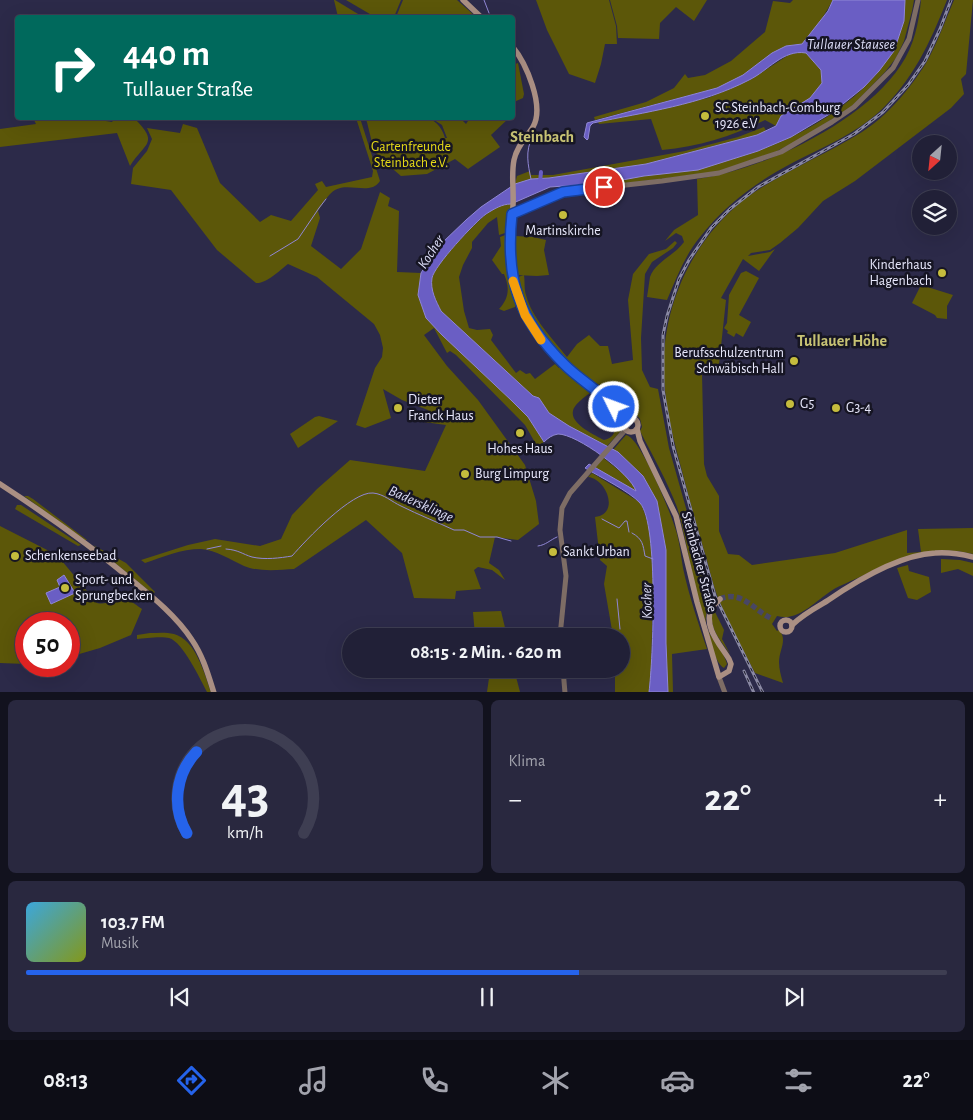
<!DOCTYPE html>
<html lang="de">
<meta charset="utf-8">
<style>
:root{--surface:#212037;--page:#29283f;--text:#f1f3f6;--muted:#a2a3ad;--line:#3e3e52;--accent:#2563eb}
body{margin:0;font-family:"Alegreya Sans",sans-serif;background:var(--page);color:var(--text);height:100vh;display:flex;flex-direction:column;font-size:19px;white-space:nowrap}
*{box-sizing:border-box;margin:0}
p{font-size:16px;color:var(--muted)}
.icon{flex:none;width:28px;height:28px;fill:none;stroke:currentColor;stroke-width:2;stroke-linecap:round;stroke-linejoin:round}
.map{position:relative;height:692px;overflow:hidden}
.side{display:flex;flex-direction:column;gap:8px;padding:8px;background:#12121e;flex:1}
.side>*{flex:none}
.hud{position:absolute;left:15px;top:15px;width:500px;height:105px;border-radius:5px;box-shadow:0 5px 20px #0002,0 0 0 1px var(--line);background:#00695c;color:#fff;overflow:hidden}
.needle{width:32px;rotate:207deg}
.buttons{position:absolute;left:912px;top:135px;display:grid;gap:10px}
.buttons a{display:grid;place-items:center;width:45px;height:45px;border-radius:50%;background:var(--surface);box-shadow:0 5px 20px #0002,0 0 0 1px var(--line);font-size:25px}
.speed{position:absolute;left:15px;top:612px;display:flex;gap:10px;font-size:25px;font-weight:700;text-align:center}
.speed>*{display:grid;place-content:center;width:65px;height:65px;border-radius:50%;background:var(--surface);box-shadow:0 5px 20px #0002,0 0 0 1px var(--line);line-height:1}
.speed .limit{border:8px solid #d22;background:#fff;color:#111}
.pin{position:absolute;display:grid;place-items:center;width:42px;height:42px;color:#fff;margin:-21px;border:2px solid #fff;border-radius:50%;box-shadow:0 1px 5px #0007}
.me{position:absolute;width:55px;margin:-28px;rotate:312deg;stroke-linejoin:round;filter:drop-shadow(0 0 4px #0008)}
.turn{display:flex;align-items:center;gap:18px;height:105px;padding:0 25px;font-size:22px}
.turn .icon{width:65px;height:65px;stroke-width:2.5}
.turn b{display:block;font-size:35px;line-height:42px}
.big{font-size:38px;font-weight:700;line-height:1.1}
.side .tile{flex:1;display:flex;flex-direction:column;justify-content:center;gap:8px;min-width:0;padding:0 18px;border-radius:8px;background:var(--page)}
.side .dial{align-items:center;gap:0}
.dial svg{height:130px;overflow:visible;fill:none;stroke:var(--line);stroke-width:7;stroke-linecap:round;text-anchor:middle}
.dial text{fill:var(--text);stroke:none}
.song{display:flex;align-items:center;gap:15px}
.cover{width:60px;height:60px;border-radius:8px;background:linear-gradient(135deg,hsl(200 70% 55%),hsl(70 70% 35%))}
.played{height:5px;border-radius:2px;background:linear-gradient(90deg,var(--accent) 60%,var(--line) 60%)}
.keys{display:flex;justify-content:space-around;direction:ltr}
.heat{display:flex;justify-content:space-between;align-items:center;font-size:28px;direction:ltr}
.side .tiles{flex:1;display:grid;gap:8px;grid-template-columns:1fr 1fr}
.tile:last-child{grid-column:span 2}
.trip{position:absolute;left:342px;top:628px;width:288px;height:50px;border-radius:25px;background:var(--surface);box-shadow:0 5px 20px #0002,0 0 0 1px var(--line);font-weight:700;line-height:50px;text-align:center}
.dock{display:flex;height:80px;justify-content:space-around;align-items:center;background:#0d0d16;color:var(--muted)}
.dock .icon{width:35px;height:35px}
.dock .active{color:var(--accent)}
.dock b{font-size:22px;color:var(--text)}
.map>svg:first-child{display:block}
</style>
<div class="map">
<svg width="973" height="693" viewBox="0 0 973 693">
<rect width="100%" height="100%" fill="#2c2a49"/>
<g fill="#5c5709">
<path d="M334,0H335L363,17H338Z"/>
<path d="M346,0H401L394,17H375Z"/>
<path d="M403,0H457L476,17H396Z"/>
<path d="M536,0H609L616,26L617,44H605L601,64L595,83L569,74L547,30Z"/>
<path d="M610,0H707L694,21L676,7L660,23L659,39L618,38L617,26Z"/>
<path d="M793,0H833L802,52L806,53L821,70L822,83L810,98L781,116L776,126L765,120C733,136 698,147 662,150L651,119L599,124L598,122L708,98L750,80L790,54L798,53V44L786,46L772,53L743,75L717,88L595,120L594,117L646,102L674,88L685,74L688,78L705,75L731,61L765,32L773,1L790,3Z"/>
<path d="M905,0H914L912,11L904,41L896,58L885,72L850,108L797,141L775,152L717,172L569,190V185C611,182 650,175 692,167C714,162 737,159 758,151C807,134 867,97 893,51C902,35 902,18 905,0Z"/>
<path d="M921,0H947C930,43 913,80 879,112C855,134 823,147 794,162C758,181 726,204 700,237C685,255 676,279 667,300L647,297C648,291 649,283 650,277C655,262 675,255 684,242L682,236L676,233L665,241L674,230L698,215L697,179C763,170 864,122 901,65C914,46 919,22 921,0Z"/>
<path d="M954,0H973L966,74L961,79L964,94L951,108L855,181L823,201L798,228L780,243L770,250L751,253L748,256L770,252L775,249L759,271L743,259L721,298L726,300L718,374L702,373L704,464L707,476L719,496V531L728,554L739,555L752,565L835,553L907,530V553L921,552L918,529L973,528V554C931,544 899,557 862,576C852,581 840,585 831,591C814,602 798,622 777,616L772,624L777,631L779,630C788,640 779,650 779,662C779,669 781,676 783,683L755,673C743,649 729,625 719,600C713,586 710,571 706,557C699,533 692,510 686,486C678,455 668,423 665,390C657,318 687,244 745,199C781,172 824,156 862,132C887,116 910,89 926,63C937,44 945,21 954,0Z"/>
<path d="M518,63L524,94L523,98L514,102L513,107V65Z"/>
<path d="M33,118H87L112,122L115,118H134C160,144 145,142 130,166L117,133L0,147V129L36,124Z"/>
<path d="M356,118H360L380,181C370,196 350,182 335,190C328,194 323,204 318,211L320,218L311,246L341,269L361,249L380,192L390,198L388,206L399,211L397,272L421,273L418,295L426,318L512,401L528,417L544,442L537,446L525,425L456,355L450,351L447,353L434,328L424,335L447,366L478,400L525,465L536,501L539,524L518,540L495,537L489,563L499,570L505,580L492,570L478,567L474,570L481,589L456,591L455,599L414,598L402,553L366,520L294,569C279,570 258,572 244,566C231,560 216,550 201,549C181,549 163,557 145,563L141,560L188,545L215,539L260,546L281,539L292,515L317,489L350,460L425,471L446,425L424,422L428,410L402,400L383,389L391,418L365,428L356,425L375,368L382,357L383,348L380,335L374,324L317,277L288,264C279,271 266,284 256,283L217,250L171,190L131,184L133,168L147,151L152,139L147,128L180,133L183,124L197,128L220,183L260,222L271,215L291,221L318,190L315,184L322,181L326,187L372,177L373,171Z"/>
<path d="M369,118H413L419,121L421,118C433,117 442,126 445,138H447L442,125L431,118H460L466,124L468,121L483,118L485,121L489,118H509L491,135L500,147L468,169L455,159L427,174L401,176L387,164C374,162 370,131 366,119Z"/>
<path d="M764,127L766,131L757,135L646,164L549,178L531,179L515,184L517,176L530,171L531,175H553L685,151L738,137Z"/>
<path d="M504,204H511L508,232L499,235L497,217L488,223L472,242V248L463,265L459,277L464,311L469,328L477,330L490,329L493,335L491,340L516,373L520,370L526,374L530,373L535,379L555,364L559,368L560,367L537,340L518,312C526,315 535,335 541,343C555,362 575,376 593,391C587,395 574,404 573,411C570,424 595,435 604,440C630,433 601,405 593,394H594L621,423L622,430L607,446C591,437 561,425 549,413C543,406 542,399 533,396L441,311C436,301 430,289 432,278C434,265 473,226 484,216C490,211 497,207 504,204Z"/>
<path d="M508,234V257L517,301L515,307L504,311L499,309C509,298 510,288 504,274H502L492,260L501,246L500,237Z"/>
<path d="M515,236L533,237L546,240L544,250L549,275L537,276L516,275Z"/>
<path d="M675,241L677,243L673,248L652,262L645,274L641,338L642,370L650,387L658,389L669,448L712,600C694,632 719,637 727,664L724,668C706,659 686,533 677,507C667,481 653,456 640,431L642,427L640,419L616,392L586,379L548,345L530,318L525,307L520,294L518,277L524,275C525,282 524,289 526,295C532,318 552,338 567,357L577,344L589,335L600,346H608L612,364L633,360L628,300L633,274L649,254L666,249Z"/>
<path d="M746,271L759,278L739,315L751,322L743,337L736,333L734,337L727,333L728,331L724,328L727,323L729,295L741,273Z"/>
<path d="M921,285L953,295L947,306V319L937,318L935,315L912,303Z"/>
<path d="M319,416L338,421L298,448L290,434L315,417Z"/>
<path d="M626,435C640,436 673,518 677,534C680,545 681,557 683,568C689,596 698,622 707,649L672,654L673,692H668L666,643V550L657,501L643,476L618,452L613,450Z"/>
<path d="M601,456L632,481L636,491L593,466Z"/>
<path d="M592,473L641,503L650,530L653,583L651,676L649,692H615V669H621V636H613L604,584L607,566L600,560L595,517C620,514 607,479 588,477Z"/>
<path d="M24,496H28L33,499L87,540H85Z"/>
<path d="M17,505H21L81,545L78,546L15,509Z"/>
<path d="M0,526L57,555L97,603C108,606 117,596 127,600C132,601 137,606 142,609L131,635L100,648L69,657V624H26V664L0,663Z"/>
<path d="M93,545L126,563L155,592L153,594Z"/>
<path d="M941,559L960,560L973,563V576L958,569L941,573Z"/>
<path d="M908,565L909,571L929,577L931,592L917,600L908,598L897,568Z"/>
<path d="M714,610L724,630L722,639L730,654C722,642 706,625 714,610Z"/>
<path d="M501,611L507,636H475L473,612Z"/>
<path d="M150,633C157,633 166,632 174,634C196,640 204,673 211,692H207C200,679 183,642 169,638C162,636 145,638 137,639V635Z"/>
<path d="M486,669H514L520,692H487L489,678Z"/>
</g>
<g fill="#6a5ec4" stroke="#9087d5">
<path d="M833,0H905L904,21L894,51L879,71L864,87L833,112L791,137L758,151L698,170L644,176L606,183L550,187L511,204C502,204 494,209 486,214C475,222 434,266 432,278C430,290 436,301 441,311L533,396L539,398L549,413L569,426L618,452L643,476L657,501L666,550V643L668,692H649C653,661 659,524 640,503C629,491 600,477 585,468L589,464L636,491C630,473 577,434 558,434C552,435 548,438 544,442L528,417L512,401L442,335L426,318L418,295L421,273L431,257L443,242L466,220L481,207L515,184L531,179L549,178L646,164L757,135L776,126L781,116L810,98L822,83L821,70L806,53C783,49 768,71 749,80C701,105 645,112 593,123L590,126L588,139L587,140L584,137L587,123L717,88L743,75L772,53L786,46L802,44L828,11Z"/>
<path d="M64,575L75,593L51,604L46,593L60,587L57,580Z"/>
</g>
<g fill="none" stroke-linecap="round" stroke-linejoin="round">
<g stroke="#9087d5" stroke-width="1">
<path d="M484,0L489,13"/>
<path d="M531,179C528,165 525,151 532,138"/>
<path d="M270,256L298,239L319,208L326,199"/>
<path d="M602,519L619,528L625,521H627L629,532"/>
<path d="M632,533C643,539 643,545 645,556L653,559"/>
<path d="M538,546C546,545 550,540 557,537"/>
<path d="M207,549L221,546"/>
<path d="M226,549C239,550 242,554 252,557C265,560 280,558 292,556C306,540 352,491 373,493C384,494 392,502 401,506C419,515 437,522 454,530H464L480,537H497L511,541"/>
<path d="M617,599L620,629"/>
</g>
<path stroke="#6a5ec4" stroke-width="4" d="M540,182L541,172"/>
<path stroke="#484664" stroke-width="5.5" stroke-dasharray="5.5 3" stroke-linecap="butt" d="M720,599C742,589 755,612 773,619"/>
<g stroke="#7e6d65" stroke-width="5">
<path d="M512,214L563,192L662,181L719,173L781,152L832,122L854,107L893,68L909,39L918,0"/>
<path d="M560,636L566,576L560,530L562,508L570,493L626,429"/>
<path d="M563,669L565,693"/>
<path d="M719,677L725,693"/>
</g>
<g stroke="#aa8f83" stroke-width="5.5">
<path d="M463,0L482,18"/>
<path d="M512,46C526,63 545,106 533,127C526,138 517,146 514,160C511,175 514,190 513,205C512,229 508,252 512,277C519,316 545,348 575,374C593,389 613,402 625,424"/>
<circle cx="631" cy="425" r="7"/>
<path d="M637,429L640,441L676,516L697,602L719,677L729,671L731,664L729,659C719,643 704,628 711,608"/>
<path d="M0,484C46,514 91,546 133,581C154,598 177,617 192,640C203,656 208,674 214,693"/>
<circle cx="786" cy="626" r="6"/>
<path d="M792,625C802,615 815,608 827,601C856,581 898,555 935,553C947,552 961,554 973,557"/>
</g>
<g stroke="#8a89a3" stroke-width="3">
<g id="rail">
<path d="M744,671L754,693"/>
<path d="M763,693L715,596L673,446L663,390V335L667,316L679,279L689,260L711,228L730,209L758,187L854,134L883,112L908,85L925,61L940,29L951,0"/>
</g>
</g>
<use href="#rail" stroke="#161523" stroke-width="1" stroke-dasharray="4" stroke-linecap="butt"/>
<path stroke="#aa8f83" stroke-width="5.5" d="M711,608L720,599"/>
</g>
<g fill="none" stroke-linecap="round" stroke-linejoin="round">
<g stroke="#184099" stroke-width="12">
<path id="route" d="M604,187L563,192L512,214C505,279 518,319 565,365C580,380 600,391 614,407"/>
</g>
<use href="#route" stroke="#2563eb" stroke-width="9"/>
<path stroke="#f59e0b" stroke-width="9" d="M513,281L525,315L541,340"/>
</g>
<g fill="#c5bc3d" stroke="#161523" stroke-width="2">
<circle cx="705" cy="116" r="5"/>
<circle cx="563" cy="215" r="5"/>
<circle cx="942" cy="273" r="5"/>
<circle cx="794" cy="361" r="5"/>
<circle cx="790" cy="404" r="5"/>
<circle cx="398" cy="408" r="5"/>
<circle cx="836" cy="408" r="5"/>
<circle cx="520" cy="433" r="5"/>
<circle cx="465" cy="474" r="5"/>
<circle cx="553" cy="552" r="5"/>
<circle cx="15" cy="556" r="5"/>
<circle cx="65" cy="588" r="5"/>
</g>
<g text-anchor="middle" dominant-baseline="central" stroke-width="5" stroke-linejoin="round" paint-order="stroke">
<g font-size="14" fill="#e8e8fc" stroke="#161523" text-anchor="start">
<text x="715" y="108">SC Steinbach-Comburg<tspan x="715" dy="16">1926 e.V</tspan></text>
<text x="563" y="231" text-anchor="middle">Martinskirche</text>
<text x="932" y="265" text-anchor="end">Kinderhaus<tspan x="932" dy="16">Hagenbach</tspan></text>
<text x="784" y="353" text-anchor="end">Berufsschulzentrum<tspan x="784" dy="16">Schwäbisch Hall</tspan></text>
<text x="408" y="400">Dieter<tspan x="408" dy="16">Franck Haus</tspan></text>
<text x="800" y="404">G5</text>
<text x="846" y="408">G3-4</text>
<text x="520" y="449" text-anchor="middle">Hohes Haus</text>
<text x="475" y="474">Burg Limpurg</text>
<text x="563" y="552">Sankt Urban</text>
<text x="25" y="556">Schenkenseebad</text>
<text x="75" y="580">Sport- und<tspan x="75" dy="16">Sprungbecken</tspan></text>
</g>
<g font-size="14" fill="#e7db17" stroke="#161523">
<text x="411" y="147">Gartenfreunde<tspan x="411" dy="16">Steinbach e.V.</tspan></text>
</g>
<g font-size="14" fill="#e8e8fc" stroke="#161523">
<text transform="translate(699 562) rotate(75)">Steinbacher Straße</text>
</g>
<g font-size="15" font-style="italic" fill="#dcddf7" stroke="#161523">
<text x="851" y="44">Tullauer Stausee</text>
<text transform="translate(431 252) rotate(-57)">Kocher</text>
<text transform="translate(421 504) rotate(24)">Badersklinge</text>
<text transform="translate(647 601) rotate(-91)">Kocher</text>
</g>
<g font-size="16" font-weight="bold" fill="#c7c274" stroke="#161523">
<text x="542" y="137">Steinbach</text>
<text x="842" y="341">Tullauer Höhe</text>
</g>
</g>
</svg>
<div class="buttons">
<a><svg class="needle" viewBox="-14 -14 28 28"><path d="M0-13l5 13h-10z" fill="#e53935"/><path d="M0 13l5-13h-10z" fill="#a2a3ad"/></svg></a>
<a><svg class="icon" aria-label="layers" viewBox="0 0 24 24"><path d="M12 4l9 5-9 5-9-5zM3 14l9 5 9-5"/></svg></a>
</div>
<div class="speed"><div class="limit">50</div></div>
<div class="pin" style="left:604px;top:187px;background:#d93025"><svg class="icon" aria-label="arrive" viewBox="0 0 24 24"><path d="M6 21V4h12l-3 4 3 4H6"/></svg></div>
<svg class="me" style="left:614px;top:407px" viewBox="-20 -20 40 40"><circle r="17" fill="#2563eb" stroke="#fff" stroke-width="3"/><path d="M0-11L8 9 0 5-8 9z" fill="#fff"/></svg>
<div class="trip">08:15 · 2 Min. · 620 m</div>
<div class="hud">
<div class="turn"><svg class="icon" aria-label="right" viewBox="0 0 24 24"><path d="M7 20v-9h11M14 6l5 5-5 5"/></svg><div><b>440 m</b>Tullauer Straße</div></div>
</div>
</div>
<section class="side">
<div class="tiles">
<div class="tile dial"><svg viewBox="0 0 100 80">
<path d="M14 69A42 42 0 1 1 86 69"/>
<path d="M14 69A42 42 0 0 1 20 19" stroke="#2563eb"/>
<text x="50" y="56" font-size="32" font-weight="700">43</text>
<text x="50" y="72" font-size="11">km/h</text>
</svg></div>
<div class="tile"><p>Klima</p>
<div class="heat"><a>−</a><b class="big">22°</b><a>+</a></div>
</div>
<div class="tile">
<div class="song"><i class="cover"></i><div><b>103.7 FM</b><p>Musik</p></div></div>
<div class="played"></div>
<div class="keys"><svg class="icon" aria-label="previous" viewBox="0 0 24 24"><path d="M18 5L8 12l10 7zM5 5v14"/></svg><svg class="icon" aria-label="pause" viewBox="0 0 24 24"><path d="M8 5v14M16 5v14"/></svg><svg class="icon" aria-label="next" viewBox="0 0 24 24"><path d="M6 5l10 7-10 7zM19 5v14"/></svg></div>
</div>
</div>
</section>
<nav class="dock">
<b>08:13</b>
<svg class="icon active" aria-label="directions" viewBox="0 0 24 24"><path d="M12 3l9 9-9 9-9-9zM9 14v-3h6M13 9l2 2-2 2"/></svg>
<svg class="icon" aria-label="music" viewBox="0 0 24 24"><path d="M9 18V5l10-2v13"/><circle cx="6" cy="18" r="3"/><circle cx="16" cy="16" r="3"/></svg>
<svg class="icon" aria-label="phone" viewBox="0 0 24 24"><path d="M5 4h4l2 5-3 2q2 4 5 5l2-3 5 2v4C11 20 4 13 5 4z"/></svg>
<svg class="icon" aria-label="climate" viewBox="0 0 24 24"><path d="M12 3v18M4 7l16 10M4 17L20 7"/></svg>
<svg class="icon" aria-label="car" viewBox="0 0 24 24"><path d="M5 17H2v-5l4-1 3-4h7l3 4 3 1v5h-3M9 17h6M6 11h13"/><circle cx="7" cy="17" r="2"/><circle cx="17" cy="17" r="2"/></svg>
<svg class="icon" aria-label="filters" viewBox="0 0 24 24"><path d="M4 7h16M4 17h16"/><circle cx="9" cy="7" r="2"/><circle cx="15" cy="17" r="2"/></svg>
<b>22°</b>
</nav>
